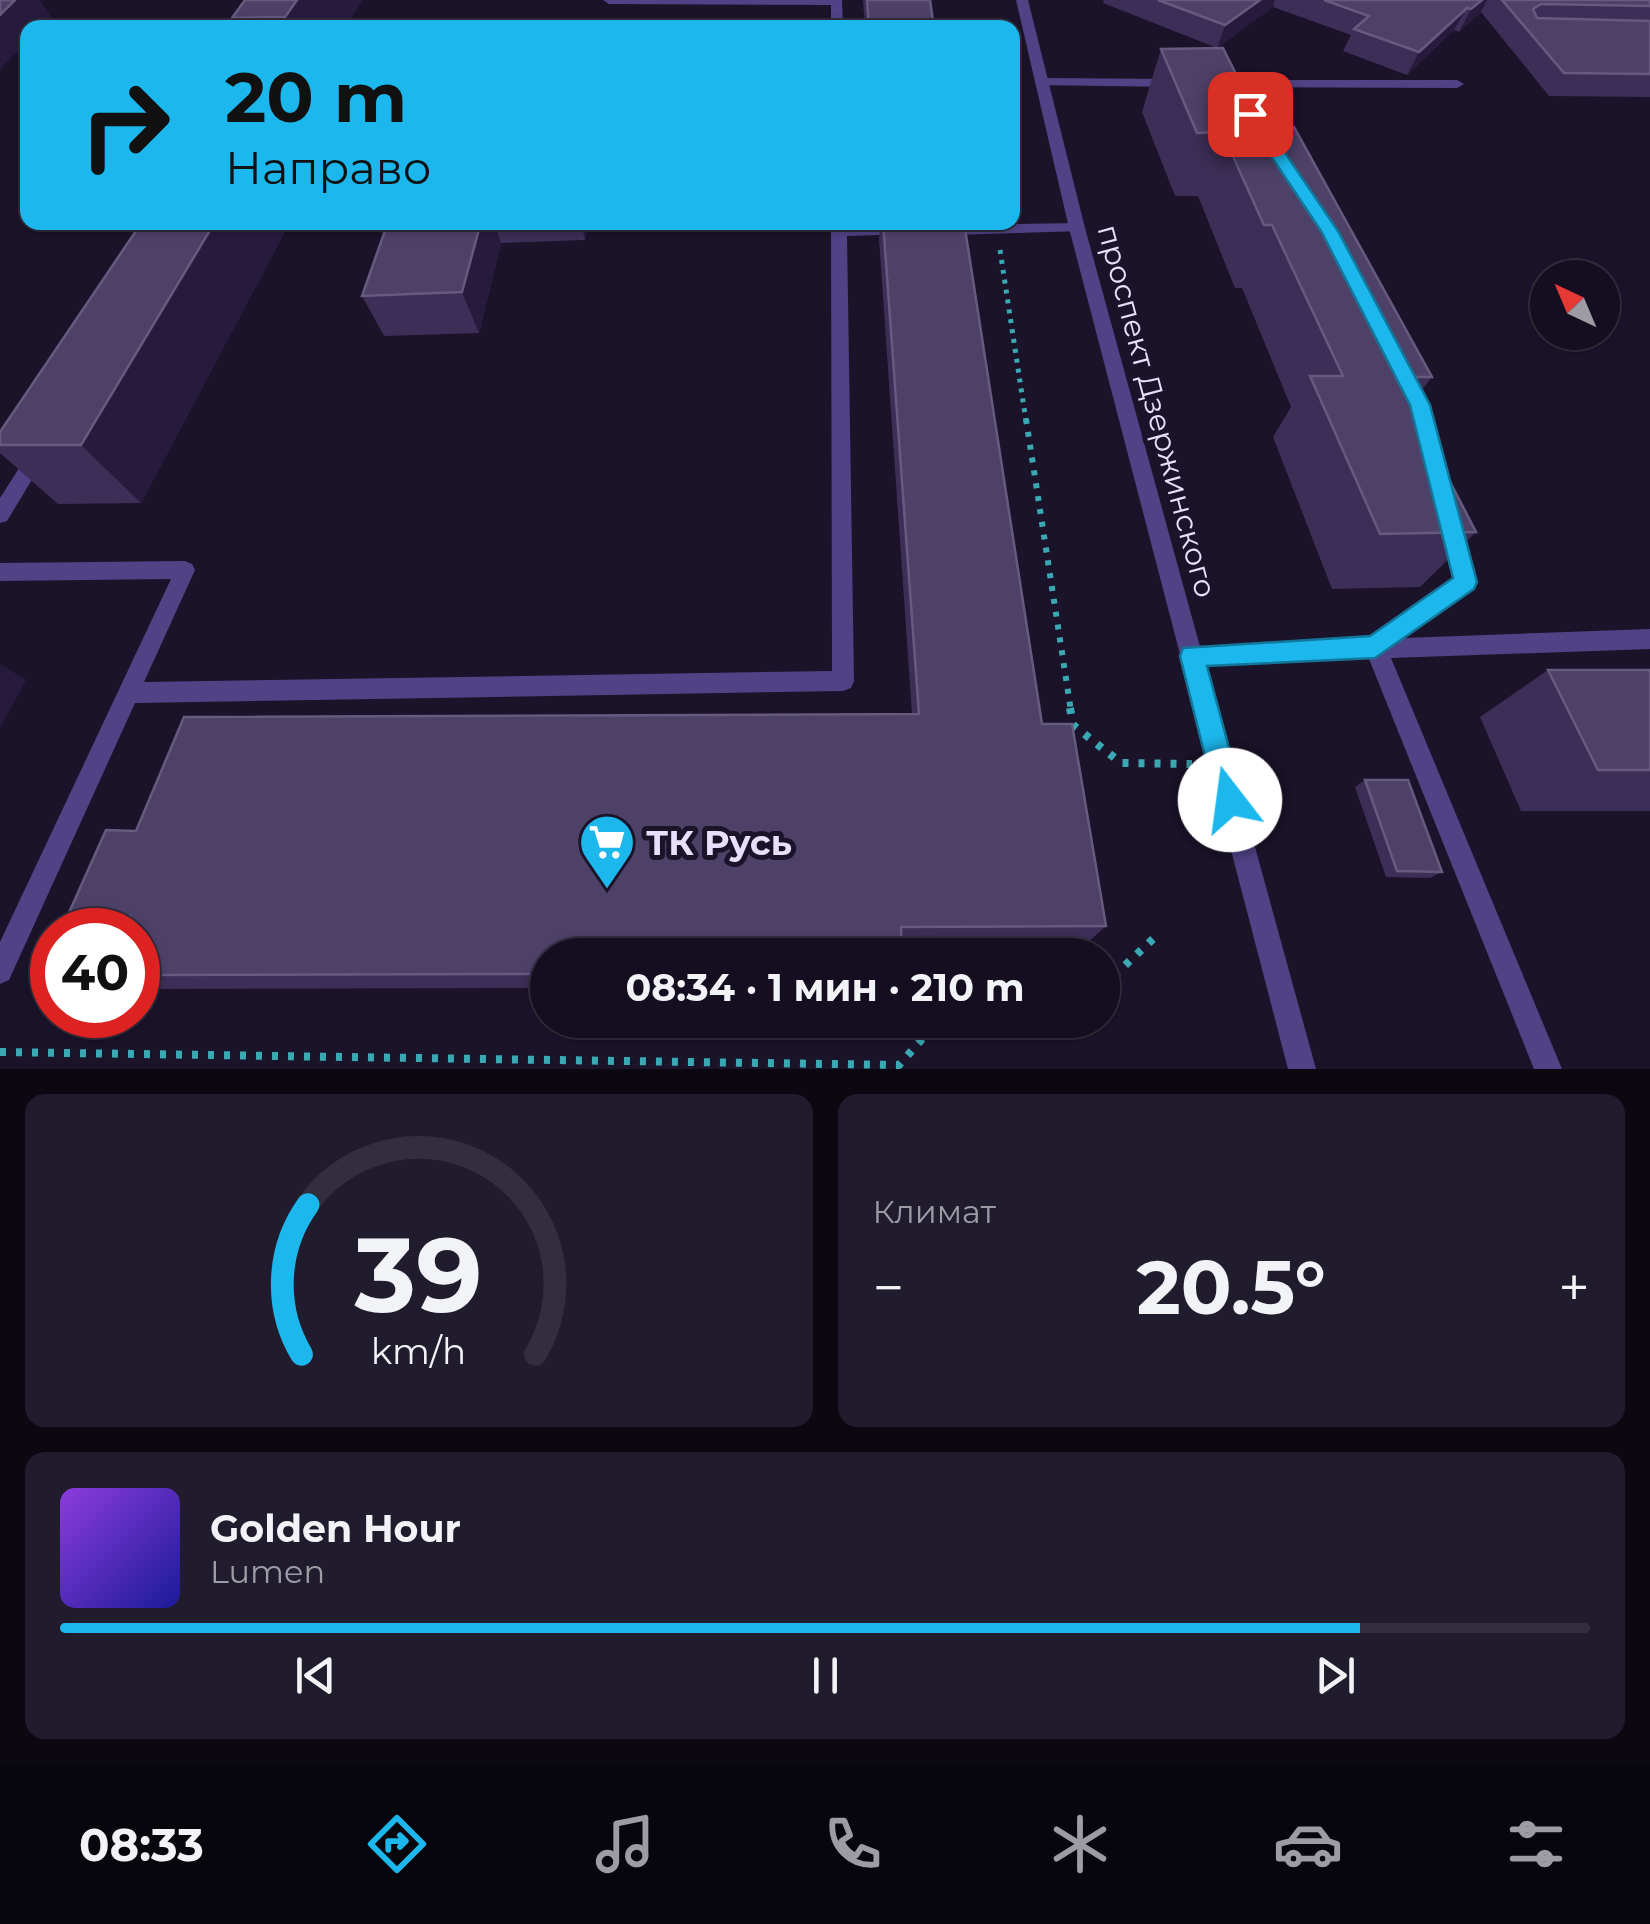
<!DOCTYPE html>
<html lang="ru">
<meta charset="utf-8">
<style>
:root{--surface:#140e20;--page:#211c2d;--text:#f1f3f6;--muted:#9d9ca5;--line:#332e3e;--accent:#1bb7ed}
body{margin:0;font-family:Montserrat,sans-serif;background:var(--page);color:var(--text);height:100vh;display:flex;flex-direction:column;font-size:38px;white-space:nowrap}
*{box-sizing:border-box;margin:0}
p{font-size:32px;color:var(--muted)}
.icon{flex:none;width:55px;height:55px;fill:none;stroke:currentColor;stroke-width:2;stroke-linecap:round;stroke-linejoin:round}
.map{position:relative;height:1069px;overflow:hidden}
.details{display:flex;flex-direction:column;gap:25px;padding:25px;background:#0b0812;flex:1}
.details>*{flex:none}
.hud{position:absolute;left:20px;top:20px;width:1000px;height:210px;border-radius:20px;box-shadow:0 2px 8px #0004,0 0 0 2px var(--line);background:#1bb7ed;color:#111;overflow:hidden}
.needle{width:65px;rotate:316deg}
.controls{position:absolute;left:1530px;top:260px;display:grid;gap:20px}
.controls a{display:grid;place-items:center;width:90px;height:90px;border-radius:50%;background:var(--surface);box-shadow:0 2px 8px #0004,0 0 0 2px var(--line);font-size:50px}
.speed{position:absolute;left:30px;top:908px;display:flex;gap:20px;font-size:50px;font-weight:700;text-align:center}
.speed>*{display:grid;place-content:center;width:130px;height:130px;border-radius:50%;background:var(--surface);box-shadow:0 2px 8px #0004,0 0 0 2px var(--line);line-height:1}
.speed .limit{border:15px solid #d22;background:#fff;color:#111}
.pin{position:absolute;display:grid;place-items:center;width:85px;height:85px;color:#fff;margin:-42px;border-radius:20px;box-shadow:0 5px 15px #0006}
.me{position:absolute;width:110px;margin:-55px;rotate:345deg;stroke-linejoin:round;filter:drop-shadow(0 0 8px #0008)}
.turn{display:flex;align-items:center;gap:35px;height:210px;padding:0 40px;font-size:45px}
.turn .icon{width:130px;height:130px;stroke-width:2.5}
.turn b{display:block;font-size:70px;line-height:85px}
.big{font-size:75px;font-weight:700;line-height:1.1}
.details .card{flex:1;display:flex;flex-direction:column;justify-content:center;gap:15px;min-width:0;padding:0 35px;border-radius:20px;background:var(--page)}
.details .dial{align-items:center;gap:0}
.dial svg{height:260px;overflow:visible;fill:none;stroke:var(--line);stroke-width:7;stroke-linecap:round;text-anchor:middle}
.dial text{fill:var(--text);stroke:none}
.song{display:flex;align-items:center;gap:30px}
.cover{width:120px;height:120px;border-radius:15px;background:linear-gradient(135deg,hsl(270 70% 55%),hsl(240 70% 35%))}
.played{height:10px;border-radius:5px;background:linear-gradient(90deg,var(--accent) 85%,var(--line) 85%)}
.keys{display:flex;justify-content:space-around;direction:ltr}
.heat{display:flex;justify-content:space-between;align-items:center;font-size:55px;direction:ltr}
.details .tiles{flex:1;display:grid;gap:25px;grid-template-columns:1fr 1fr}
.card:last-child{grid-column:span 2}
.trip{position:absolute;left:530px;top:938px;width:590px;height:100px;border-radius:50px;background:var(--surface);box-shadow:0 2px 8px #0004,0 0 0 2px var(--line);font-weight:700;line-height:100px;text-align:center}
.menu{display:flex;height:160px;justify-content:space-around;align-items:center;background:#08060d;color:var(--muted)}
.menu .icon{width:70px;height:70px}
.menu .on{color:var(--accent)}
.menu b{font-size:45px;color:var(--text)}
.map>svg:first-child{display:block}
</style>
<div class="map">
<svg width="1650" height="1069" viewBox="0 0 1650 1069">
<rect width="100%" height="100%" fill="#1b132a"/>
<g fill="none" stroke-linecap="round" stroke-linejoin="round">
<path stroke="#3ba9b4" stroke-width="5" stroke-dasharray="4 6" stroke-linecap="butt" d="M1000,250L1026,421"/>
<path stroke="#3ba9b4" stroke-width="6" stroke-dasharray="5 8" stroke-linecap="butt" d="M1026,419L1071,711"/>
<g stroke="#3ba9b4" stroke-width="8" stroke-dasharray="6 10" stroke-linecap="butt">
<path d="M1070,708L1073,725L1121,763L1192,764"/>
<path d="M1102,987L1153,939"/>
<path d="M0,1052L899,1065L939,1020"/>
</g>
<g fill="#4f4285" fill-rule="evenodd">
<path d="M603,0H842L843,28H831V5L609,4Z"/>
<path d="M1042,78L1175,79L1182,83L1175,87L1037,85L1035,82Z"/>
<path d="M1214,80H1457L1464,84L1457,88L1209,87V81Z"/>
<path d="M831,222H847V226L879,225L887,230L879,235L847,236L854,681L851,688L843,691L135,703L9,980L0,984V942L171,579L0,581V563L185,561L192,564L195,570L144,682L832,671Z"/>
<path d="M1077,223L1085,228L1082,231L954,235L946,230L954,225Z"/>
<path d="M1405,371L1411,373L1429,405L1445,468L1443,473H1429L1427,468L1411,405L1396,377Z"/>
<path d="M39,446L48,453L7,521L0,523V498L32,448Z"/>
<path d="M1451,517L1458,519L1461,525L1475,582L1472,588L1404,638L1650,629V649L1391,658L1562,1069H1534L1369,659L1192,666L1184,663L1181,656L1184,649L1192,646L1368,640L1454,579L1441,525L1444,519Z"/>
</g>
<path fill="#4f4285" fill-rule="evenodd" d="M1016,0H1028L1085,228L1316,1069H1288L1069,228Z"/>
</g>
<g fill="#3c2e56">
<path d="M245,0H362L345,28H237L232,18Z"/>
<path d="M863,0H930L934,28H865Z"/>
<path d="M1104,0H1650V97L1549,96L1481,12L1459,32L1454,30L1407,75L1343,51L1351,35L1273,7L1217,48L1103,3Z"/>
<path d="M1161,49L1263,128L1432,377L1410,405L1476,532L1420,587L1332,589L1273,437L1291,407L1242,288H1235L1198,196H1175L1142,112Z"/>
<path d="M142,222H290L141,503L58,504L0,453V432Z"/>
<path d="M388,222H588L585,240L501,243L479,333L384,336L362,296Z"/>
<path d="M880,222H964L1042,724L1106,926L1087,943L902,944L548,955V988L155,989L138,984V930H107L67,917L136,831L912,714L879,239Z"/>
<path d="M1548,670H1650V811H1521L1480,717Z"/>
<path d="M1365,780L1442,872L1430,878L1386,877L1355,787Z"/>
</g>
<g fill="#271b3d">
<path d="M15,0H40L51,17L41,28H28V41L0,69V15Z"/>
<path d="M297,0H362L345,28H290L285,17Z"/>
<path d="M1260,0H1275L1273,7L1217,48L1225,25Z"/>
<path d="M1482,0H1487L1481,12L1459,32L1471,9Z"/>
<path d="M1467,8L1454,30L1407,75L1419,52Z"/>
<path d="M215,222H290L141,503L81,445Z"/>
<path d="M481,222H494L501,243L479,333L462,292Z"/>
<path d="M581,222H588L585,240Z"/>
<path d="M0,664L26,680L0,728Z"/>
</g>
<g fill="#4e4168" stroke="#665a7f" stroke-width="2.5">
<path d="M0,0H15L0,15Z"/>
<path d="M245,0H297L285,17L232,18Z"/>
<path d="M867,0H930L934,28H869Z"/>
<path d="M1158,0H1260L1225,25Z"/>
<path d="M1324,0H1482L1471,9L1467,8L1419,52L1354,29L1369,16Z"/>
<path d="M1502,0H1650V6L1541,4L1533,9L1537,18L1650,21V74L1564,73Z"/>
<path d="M280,20H338L334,28H275Z"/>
<path d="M1223,48L1263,128L1294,127L1432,377H1396L1476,532L1380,534L1310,376H1343L1272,225H1264L1222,132L1197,133L1161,49Z"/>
<path d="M142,222H215L81,445H0V432Z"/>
<path d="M388,222H481L462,292L362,296Z"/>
<path d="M883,222H964L1042,724H1072L1106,926L901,927L902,955H548V974L138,975V930H124L130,916L67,917L106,830L136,831L184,717L919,714Z"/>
<path d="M1548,670H1650V770H1598Z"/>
<path d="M1365,780H1408L1442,872L1397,871Z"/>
</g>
<path fill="#1bb7ed" stroke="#12779a" stroke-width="2.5" d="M1245,110H1256L1338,231L1430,405L1477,582L1474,589L1375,658L1207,666L1243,800L1239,809L1230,813L1220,809L1216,800L1180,656L1183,648L1370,636L1453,578L1410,405L1321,231L1243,114Z"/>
<defs>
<g id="supermarket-pin" transform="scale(2.875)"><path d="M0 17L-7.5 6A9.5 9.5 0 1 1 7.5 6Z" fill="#1bb7ed" stroke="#1b132a"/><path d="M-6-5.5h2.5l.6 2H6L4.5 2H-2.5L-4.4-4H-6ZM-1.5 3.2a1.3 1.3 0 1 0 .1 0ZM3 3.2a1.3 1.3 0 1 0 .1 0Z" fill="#fff"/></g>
</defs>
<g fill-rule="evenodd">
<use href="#supermarket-pin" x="607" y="842"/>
</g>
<g text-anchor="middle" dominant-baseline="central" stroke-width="10" stroke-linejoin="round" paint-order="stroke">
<g font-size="30" fill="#e7dffc" stroke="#1b132a">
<text transform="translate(1157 411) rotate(75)">проспект Дзержинского</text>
</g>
<g font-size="35" font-weight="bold" fill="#e7dffc" stroke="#1b132a" text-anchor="start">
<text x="646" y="842">ТК Русь</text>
</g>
</g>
</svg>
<div class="controls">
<a><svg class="needle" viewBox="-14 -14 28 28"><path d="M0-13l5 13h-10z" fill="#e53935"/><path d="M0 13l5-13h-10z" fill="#9d9ca5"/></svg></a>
</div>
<div class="speed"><div class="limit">40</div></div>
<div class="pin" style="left:1250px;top:114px;background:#d93025"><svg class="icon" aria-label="arrive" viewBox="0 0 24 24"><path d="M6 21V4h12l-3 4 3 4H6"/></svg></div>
<svg class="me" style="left:1230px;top:800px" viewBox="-20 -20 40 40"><circle r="19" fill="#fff"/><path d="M0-13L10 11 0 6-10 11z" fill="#1bb7ed"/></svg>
<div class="trip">08:34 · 1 мин · 210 m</div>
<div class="hud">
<div class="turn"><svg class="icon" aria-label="right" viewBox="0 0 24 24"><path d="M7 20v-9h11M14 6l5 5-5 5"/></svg><div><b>20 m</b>Направо</div></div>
</div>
</div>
<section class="details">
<div class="tiles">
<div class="card dial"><svg viewBox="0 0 100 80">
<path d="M14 69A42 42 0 1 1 86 69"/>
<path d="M14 69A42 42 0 0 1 16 23" stroke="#1bb7ed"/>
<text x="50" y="56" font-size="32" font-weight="700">39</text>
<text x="50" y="72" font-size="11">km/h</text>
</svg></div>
<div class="card"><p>Климат</p>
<div class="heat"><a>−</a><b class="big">20.5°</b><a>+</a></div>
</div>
<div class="card">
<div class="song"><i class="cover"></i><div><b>Golden Hour</b><p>Lumen</p></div></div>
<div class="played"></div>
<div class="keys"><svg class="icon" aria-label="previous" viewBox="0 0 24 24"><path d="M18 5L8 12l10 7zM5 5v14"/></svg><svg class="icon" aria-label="pause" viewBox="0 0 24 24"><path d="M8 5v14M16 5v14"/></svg><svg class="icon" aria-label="next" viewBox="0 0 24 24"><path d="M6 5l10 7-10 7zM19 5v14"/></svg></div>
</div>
</div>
</section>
<nav class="menu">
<b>08:33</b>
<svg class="icon on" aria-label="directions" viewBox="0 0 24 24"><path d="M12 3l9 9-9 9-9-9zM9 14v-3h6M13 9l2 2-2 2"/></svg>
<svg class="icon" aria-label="music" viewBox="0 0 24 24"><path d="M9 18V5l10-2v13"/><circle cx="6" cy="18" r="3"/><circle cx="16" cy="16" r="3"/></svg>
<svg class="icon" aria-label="phone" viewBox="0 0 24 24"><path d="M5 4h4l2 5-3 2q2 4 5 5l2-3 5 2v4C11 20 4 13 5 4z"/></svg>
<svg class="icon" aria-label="climate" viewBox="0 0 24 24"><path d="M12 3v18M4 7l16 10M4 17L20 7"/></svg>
<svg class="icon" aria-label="car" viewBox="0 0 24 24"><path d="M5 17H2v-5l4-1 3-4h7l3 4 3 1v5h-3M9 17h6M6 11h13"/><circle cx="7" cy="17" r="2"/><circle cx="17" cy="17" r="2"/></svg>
<svg class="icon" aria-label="filters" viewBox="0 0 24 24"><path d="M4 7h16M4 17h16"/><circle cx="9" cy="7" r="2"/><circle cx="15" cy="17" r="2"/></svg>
</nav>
